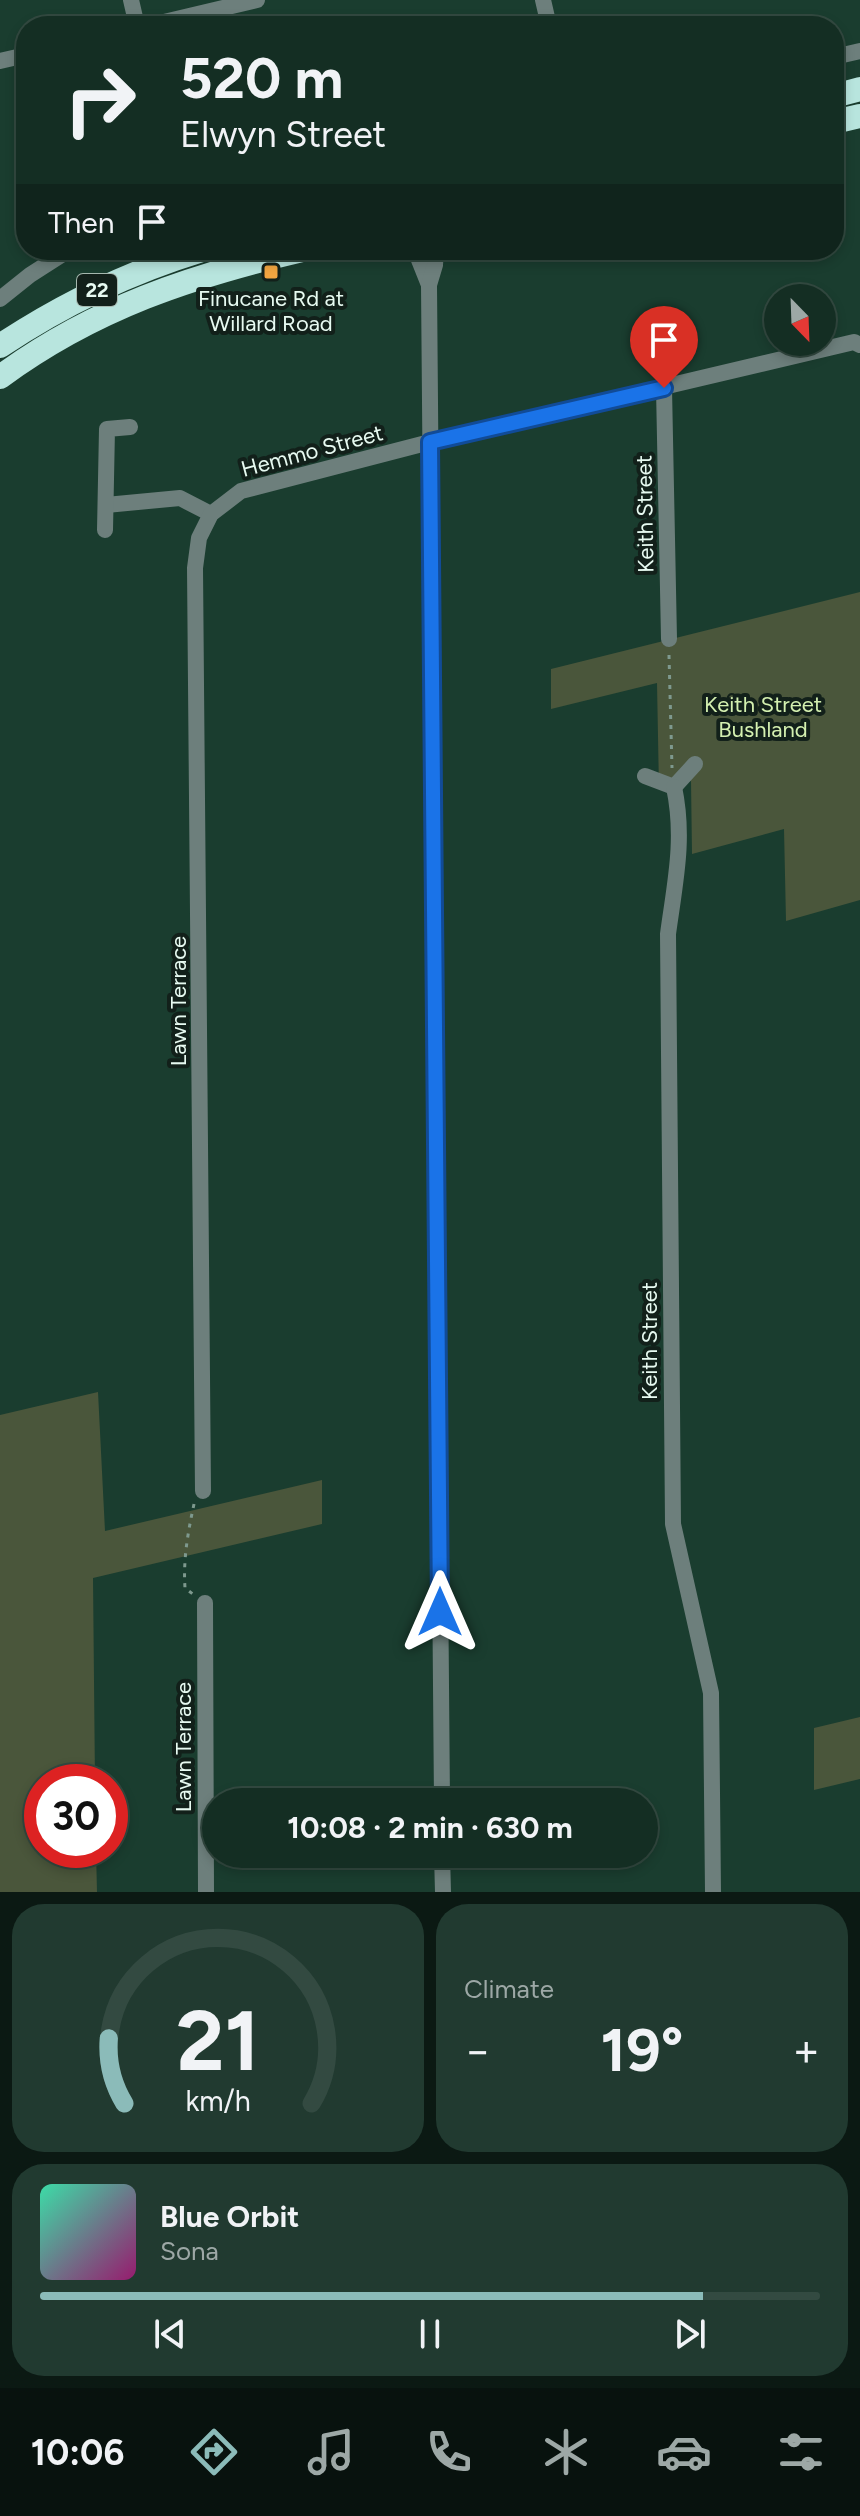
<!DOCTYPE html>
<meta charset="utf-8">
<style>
:root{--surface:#142e23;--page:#213a30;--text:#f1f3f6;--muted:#9da8a6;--line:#334a41;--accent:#8bbbb9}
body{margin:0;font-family:Figtree,sans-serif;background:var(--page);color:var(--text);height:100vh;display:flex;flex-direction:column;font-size:30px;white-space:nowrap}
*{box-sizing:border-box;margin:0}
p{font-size:26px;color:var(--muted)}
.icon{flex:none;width:44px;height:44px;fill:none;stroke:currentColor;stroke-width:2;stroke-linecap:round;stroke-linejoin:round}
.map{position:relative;height:1892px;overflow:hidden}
.side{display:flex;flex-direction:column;gap:12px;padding:12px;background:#0b1913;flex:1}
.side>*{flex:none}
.top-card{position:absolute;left:16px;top:16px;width:828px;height:244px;border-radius:32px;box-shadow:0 4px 12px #0003,0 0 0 2px var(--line);background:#142e23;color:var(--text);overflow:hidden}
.needle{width:52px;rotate:157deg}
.tools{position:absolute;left:764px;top:284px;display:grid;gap:16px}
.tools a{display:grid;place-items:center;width:72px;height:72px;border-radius:50%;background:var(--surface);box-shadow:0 4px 12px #0003,0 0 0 2px var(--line);font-size:40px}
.speed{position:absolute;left:24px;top:1764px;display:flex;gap:16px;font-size:40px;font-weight:700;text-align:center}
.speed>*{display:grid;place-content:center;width:104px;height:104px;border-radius:50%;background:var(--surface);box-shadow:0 4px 12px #0003,0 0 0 2px var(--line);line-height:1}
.speed .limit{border:12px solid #d22;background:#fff;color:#111}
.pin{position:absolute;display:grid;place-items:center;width:68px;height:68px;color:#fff;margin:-82px -34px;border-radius:50% 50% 50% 0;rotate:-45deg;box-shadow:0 0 8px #0007}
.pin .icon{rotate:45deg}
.me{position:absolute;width:88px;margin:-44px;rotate:0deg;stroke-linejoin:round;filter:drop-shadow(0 0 6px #0008)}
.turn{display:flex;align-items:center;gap:28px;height:168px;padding:0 32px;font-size:36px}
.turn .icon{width:104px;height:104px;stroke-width:2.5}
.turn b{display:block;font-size:56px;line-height:68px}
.then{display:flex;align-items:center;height:76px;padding:0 32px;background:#0003;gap:16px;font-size:30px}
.big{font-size:60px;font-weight:700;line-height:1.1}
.side .card{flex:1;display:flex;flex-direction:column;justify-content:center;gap:12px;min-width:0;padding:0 28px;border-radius:32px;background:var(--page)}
.side .dial{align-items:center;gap:0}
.dial svg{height:208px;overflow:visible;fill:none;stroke:var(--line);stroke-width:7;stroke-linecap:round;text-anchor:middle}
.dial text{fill:var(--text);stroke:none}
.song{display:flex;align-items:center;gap:24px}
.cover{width:96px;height:96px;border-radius:12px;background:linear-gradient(135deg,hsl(160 70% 55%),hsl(320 70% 35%))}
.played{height:8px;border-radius:4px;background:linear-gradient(90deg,var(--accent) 85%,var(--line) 85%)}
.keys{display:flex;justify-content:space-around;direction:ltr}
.heat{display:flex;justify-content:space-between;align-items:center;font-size:44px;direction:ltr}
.side .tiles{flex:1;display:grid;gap:12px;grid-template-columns:1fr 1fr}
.card:last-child{grid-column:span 2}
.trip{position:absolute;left:202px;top:1788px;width:456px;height:80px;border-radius:40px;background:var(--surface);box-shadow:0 4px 12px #0003,0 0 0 2px var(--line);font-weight:700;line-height:80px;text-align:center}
.dock{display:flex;height:128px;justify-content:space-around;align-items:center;background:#08120e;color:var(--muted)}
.dock .icon{width:56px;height:56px}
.dock .selected{color:var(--accent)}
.dock b{font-size:36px;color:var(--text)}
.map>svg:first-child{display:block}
</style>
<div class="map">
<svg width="860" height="1892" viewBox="0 0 860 1892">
<rect width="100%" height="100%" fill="#1a3d2f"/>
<g fill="#4a563b">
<path d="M860,592V900L786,921L784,829L692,854L691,781L659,789L657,683L551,709V669Z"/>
<path d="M98,1392L105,1531L322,1480V1524L93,1578L95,1782H42V1850H96L97,1892H0V1415Z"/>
<path d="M860,1717V1779L814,1790V1728Z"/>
</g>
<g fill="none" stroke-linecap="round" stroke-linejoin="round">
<g stroke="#7e998e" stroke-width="3" stroke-dasharray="4 6" stroke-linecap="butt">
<path d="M669,655L672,768"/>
<path d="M194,1504C188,1532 183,1559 185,1588L194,1595"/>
</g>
<g stroke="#6d7f7c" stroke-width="16">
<path d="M131,0L137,26"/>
<path d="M543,0L549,26"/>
<path d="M147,26L257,0"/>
<path d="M834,57L860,51"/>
<path d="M0,61L26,55"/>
<path d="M415,250L429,285"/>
<path d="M436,250L435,265L429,285L442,1802"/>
<path d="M0,299L30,275L69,250"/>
<path d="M664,388L669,639"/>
<path d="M106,505L180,498L211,514"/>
<path d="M105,530L107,429L130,427"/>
<path d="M645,776L674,787L695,764"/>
<path d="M674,787C685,839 675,882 668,934L673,1524L711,1693L713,1892"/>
<path d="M203,1491L195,568L199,538L211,514L241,491L430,442L854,342L860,345"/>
<path d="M205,1603L206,1892"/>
<path d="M442,1854L443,1892"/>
</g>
<g stroke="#b8e5de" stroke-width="24">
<path d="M834,96L860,89"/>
<path d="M834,122L860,116"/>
<path d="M0,346C63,304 130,272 202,250"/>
<path d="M0,377C94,308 191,276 302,250"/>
</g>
</g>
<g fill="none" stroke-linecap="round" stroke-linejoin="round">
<g stroke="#114b97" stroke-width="20">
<path id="route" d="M440,1612L430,442L664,388"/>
</g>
<use href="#route" stroke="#1a73e8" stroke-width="14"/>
</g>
<rect fill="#f2a541" stroke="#12201a" stroke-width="3" x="263" y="264" width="16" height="16" rx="4"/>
<g text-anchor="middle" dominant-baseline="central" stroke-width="8" stroke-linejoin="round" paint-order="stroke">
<rect fill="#12201a" stroke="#a7b9b0" stroke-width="2" x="77" y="274" width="40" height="32" rx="6"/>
<g font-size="20" font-weight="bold" fill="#e7faf1">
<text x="97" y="290">22</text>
</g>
<g font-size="22" fill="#e7faf1" stroke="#12201a">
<text x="271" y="298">Finucane Rd at<tspan x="271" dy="25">Willard Road</tspan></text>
</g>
<g font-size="22" fill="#e7faf1" stroke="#12201a">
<text transform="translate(312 451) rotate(-15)">Hemmo Street</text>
<text transform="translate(645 514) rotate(-91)">Keith Street</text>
<text transform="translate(178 1001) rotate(-90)">Lawn Terrace</text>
<text transform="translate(649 1341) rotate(-90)">Keith Street</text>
<text transform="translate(183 1747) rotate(-90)">Lawn Terrace</text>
</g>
<g font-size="22" fill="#d4f0b0" stroke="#12201a">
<text x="763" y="704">Keith Street<tspan x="763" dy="25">Bushland</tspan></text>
</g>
</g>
</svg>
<div class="tools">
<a><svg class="needle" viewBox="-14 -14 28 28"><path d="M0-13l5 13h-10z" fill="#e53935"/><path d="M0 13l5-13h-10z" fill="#9da8a6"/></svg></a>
</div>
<div class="speed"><div class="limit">30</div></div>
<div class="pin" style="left:664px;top:388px;background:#d93025"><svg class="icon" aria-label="arrive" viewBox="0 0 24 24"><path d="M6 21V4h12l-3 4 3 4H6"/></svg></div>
<svg class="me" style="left:440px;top:1612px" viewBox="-20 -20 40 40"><path d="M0-17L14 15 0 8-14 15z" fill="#1a73e8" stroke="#fff" stroke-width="4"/></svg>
<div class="trip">10:08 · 2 min · 630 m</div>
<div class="top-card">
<div class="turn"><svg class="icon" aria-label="right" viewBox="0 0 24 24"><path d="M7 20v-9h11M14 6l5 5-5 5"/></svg><div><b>520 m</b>Elwyn Street</div></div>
<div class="then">Then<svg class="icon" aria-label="arrive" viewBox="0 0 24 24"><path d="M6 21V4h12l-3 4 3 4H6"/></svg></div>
</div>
</div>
<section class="side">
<div class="tiles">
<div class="card dial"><svg viewBox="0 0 100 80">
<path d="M14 69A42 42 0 1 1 86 69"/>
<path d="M14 69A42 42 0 0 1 8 44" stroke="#8bbbb9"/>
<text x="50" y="56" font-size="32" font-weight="700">21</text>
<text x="50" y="72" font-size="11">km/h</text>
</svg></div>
<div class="card"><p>Climate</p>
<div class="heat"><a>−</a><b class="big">19°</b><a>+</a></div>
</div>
<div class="card">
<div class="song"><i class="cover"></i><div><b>Blue Orbit</b><p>Sona</p></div></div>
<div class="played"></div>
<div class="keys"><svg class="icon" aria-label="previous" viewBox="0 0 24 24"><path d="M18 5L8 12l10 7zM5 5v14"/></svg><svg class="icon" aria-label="pause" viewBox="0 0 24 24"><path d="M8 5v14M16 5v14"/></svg><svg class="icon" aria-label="next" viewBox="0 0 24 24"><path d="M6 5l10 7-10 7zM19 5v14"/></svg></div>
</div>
</div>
</section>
<nav class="dock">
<b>10:06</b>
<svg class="icon selected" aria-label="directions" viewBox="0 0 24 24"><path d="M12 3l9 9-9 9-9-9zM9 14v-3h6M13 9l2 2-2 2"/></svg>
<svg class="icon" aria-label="music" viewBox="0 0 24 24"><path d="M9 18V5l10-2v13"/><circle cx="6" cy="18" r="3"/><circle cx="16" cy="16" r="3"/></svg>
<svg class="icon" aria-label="phone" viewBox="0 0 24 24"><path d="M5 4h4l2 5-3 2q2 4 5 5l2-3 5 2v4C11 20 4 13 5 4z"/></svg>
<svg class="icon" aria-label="climate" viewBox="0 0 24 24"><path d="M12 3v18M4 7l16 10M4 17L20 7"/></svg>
<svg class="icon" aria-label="car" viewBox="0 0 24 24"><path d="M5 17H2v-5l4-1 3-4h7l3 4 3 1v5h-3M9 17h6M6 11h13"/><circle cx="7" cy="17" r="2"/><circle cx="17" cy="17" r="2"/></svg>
<svg class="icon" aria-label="filters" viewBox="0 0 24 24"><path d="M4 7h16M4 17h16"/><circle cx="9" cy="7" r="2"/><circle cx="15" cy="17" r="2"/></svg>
</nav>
